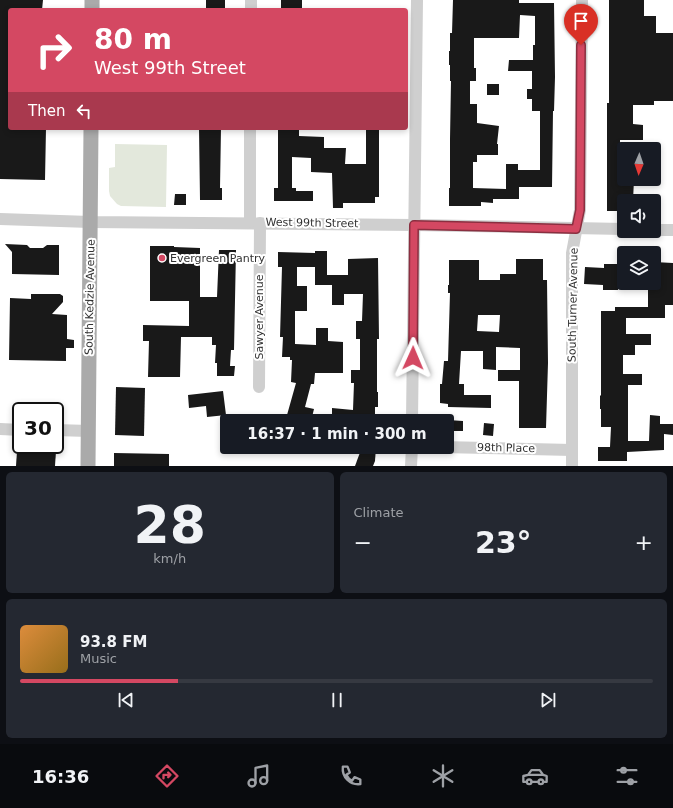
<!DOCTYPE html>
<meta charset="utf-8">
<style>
:root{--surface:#171b24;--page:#242831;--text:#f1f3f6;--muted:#9ea1a6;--line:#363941;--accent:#d44862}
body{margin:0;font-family:"DejaVu Sans",sans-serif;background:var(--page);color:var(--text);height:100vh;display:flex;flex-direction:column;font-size:15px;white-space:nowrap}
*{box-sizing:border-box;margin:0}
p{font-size:13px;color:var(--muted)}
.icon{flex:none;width:22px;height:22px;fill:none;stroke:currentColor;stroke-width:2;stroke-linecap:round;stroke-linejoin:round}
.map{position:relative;height:466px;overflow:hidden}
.side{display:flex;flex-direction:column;gap:6px;padding:6px;background:#0d0f14;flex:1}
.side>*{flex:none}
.hud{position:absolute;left:8px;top:8px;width:400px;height:122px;border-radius:4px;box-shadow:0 2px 6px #0003;background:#d44862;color:#fff;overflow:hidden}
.needle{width:26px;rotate:182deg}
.fabs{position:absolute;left:617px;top:142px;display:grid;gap:8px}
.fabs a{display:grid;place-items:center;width:44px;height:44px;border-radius:4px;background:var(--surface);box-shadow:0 2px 6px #0003;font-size:20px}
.speed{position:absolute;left:12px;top:402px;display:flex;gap:8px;font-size:20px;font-weight:700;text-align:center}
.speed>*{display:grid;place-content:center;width:52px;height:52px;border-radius:50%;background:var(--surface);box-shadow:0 2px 6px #0003;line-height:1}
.speed .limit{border:2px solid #111;border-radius:6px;background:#fff;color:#111}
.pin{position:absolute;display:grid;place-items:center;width:34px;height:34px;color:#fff;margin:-41px -17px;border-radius:50% 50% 50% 0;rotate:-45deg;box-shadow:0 0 4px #0007}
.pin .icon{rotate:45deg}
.me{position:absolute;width:44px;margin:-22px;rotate:1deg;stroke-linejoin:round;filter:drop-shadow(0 0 3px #0008)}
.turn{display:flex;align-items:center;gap:14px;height:84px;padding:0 20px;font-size:18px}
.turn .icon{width:52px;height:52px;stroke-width:2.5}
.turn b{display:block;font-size:28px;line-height:34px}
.then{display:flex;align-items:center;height:38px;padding:0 20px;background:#0003;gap:8px;font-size:15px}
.big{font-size:30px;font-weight:600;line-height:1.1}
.side .widget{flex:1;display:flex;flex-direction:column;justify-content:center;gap:6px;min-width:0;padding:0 14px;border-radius:6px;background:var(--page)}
.side .dial{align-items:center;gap:0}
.dial b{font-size:52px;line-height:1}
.song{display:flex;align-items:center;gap:12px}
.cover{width:48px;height:48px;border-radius:6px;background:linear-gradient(135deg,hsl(30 70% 55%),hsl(40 70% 35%))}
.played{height:4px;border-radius:2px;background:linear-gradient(90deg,var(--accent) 25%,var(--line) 25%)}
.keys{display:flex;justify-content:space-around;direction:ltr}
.heat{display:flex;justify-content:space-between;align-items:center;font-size:22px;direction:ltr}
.side .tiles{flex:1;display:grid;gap:6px;grid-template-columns:1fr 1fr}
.widget:last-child{grid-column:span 2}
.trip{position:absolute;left:220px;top:414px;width:234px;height:40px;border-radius:4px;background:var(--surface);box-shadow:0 2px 6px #0003;font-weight:600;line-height:40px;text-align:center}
.tabs{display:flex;height:64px;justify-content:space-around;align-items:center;background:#090b0e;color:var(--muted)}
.tabs .icon{width:28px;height:28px}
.tabs .on{color:var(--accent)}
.tabs b{font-size:18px;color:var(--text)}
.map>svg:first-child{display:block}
</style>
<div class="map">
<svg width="673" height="466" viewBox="0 0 673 466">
<rect width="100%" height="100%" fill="#fff"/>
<path fill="#e3e8dc" d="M115,144L167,145L166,207L121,206L117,204L110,196L109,191V168L115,167Z"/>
<g fill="#191919" fill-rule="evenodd">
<path d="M0,0H43L42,10H10V128H46L45,180L0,179Z"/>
<rect x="206" y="0" width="19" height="10"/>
<rect x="281" y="0" width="21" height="10"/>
<path d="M453,0H519V3H554L555,77L554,111H553L552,187H519V199H493V203L481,202V206H449V188H450V139L451,81H450V65H449V51H450V33H452ZM520,15L535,16V45H533V60H509L508,71H532V89H527V99H532V111H540V170H518V164H506V189L473,188V162H477V155H498V144H497L499,126L477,123V104H470V81H476V68H474V38H519Z"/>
<path d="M609,0H644V16H656V33H673V101H654V105H633V124L643,125V140H620V171H624V179H634L633,201H624V211H607V103H609Z"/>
<rect x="487" y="84" width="12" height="11"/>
<path d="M199,128H221L220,188H222V200H200Z"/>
<path d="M278,128H299V136L324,137V148H346L345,164H366V128H379V197H375V203H343V208H333L332,173L311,172V158L292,157V188H296V191H313V201H274V188H278Z"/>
<path d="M175,194H186V205H174Z"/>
<path d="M5,244L27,245L30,248H43L47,245H59V275L12,274V252Z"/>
<path d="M150,246H174V247L200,248V297H217L219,250H236L234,350H231L230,366H235L234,376H217V363H215L216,345H212V337H181L180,377H148L149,341H143V325L189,326V301H150Z"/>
<path d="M315,251H327V275H348V259L378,258L379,339H377V392H378V407H375V421H353V418L332,416V408L353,410L354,383H351V370H360V339H356V321H362L363,294H344V305H332V285H315V267H297V286H307V311H295V344L316,345V328H328V341L343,342V373H315L314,384H311L305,407L314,409L311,421L287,415L296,383L291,382L292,360H290V357H282L283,337H280L282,267H278V252L315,253Z"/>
<path d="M516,259H543V280H547L548,363L546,428H519V381H498V370H520V348L496,347V370L483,369V351H461L459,384H464V395H491V408L448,407V404L440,403V384H442L444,361H448L450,293H448V285H449V260H479V280H500V274H516ZM478,315H500L499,332L477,331Z"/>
<path d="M654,262L673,263V305H665V318H626V334H651V345H635V355H623V374H642V385H628V441H649L650,415L660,416V424H673V435L664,434V450L627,452V461H598V447H610L611,427H601V409H600V396L601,395V311H615V307H648V283H654Z"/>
<path d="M604,264H619L618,290H603V285L584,284L585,267L604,268Z"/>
<path d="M31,294H60L63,296V302L52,314L67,315V339L74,340V348H66V361L9,360L10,298L31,299Z"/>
<path d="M116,387L145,388L144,436L115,435Z"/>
<path d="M223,391L226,415L207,417L206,406L189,408L188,395Z"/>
<path d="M448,420L463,421V431H447Z"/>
<path d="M484,423L494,424L493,436L483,435Z"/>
<path d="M362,447H376L375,461L373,466H355Z"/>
<path d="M17,451H56L55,466H16Z"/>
<path d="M114,453L169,454V466H114Z"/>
</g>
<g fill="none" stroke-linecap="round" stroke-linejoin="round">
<g stroke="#cfcfcf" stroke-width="12">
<path d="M251,10V0"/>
<path d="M0,219L90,222L414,225L624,229"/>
<path d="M250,222V128"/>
<path d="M654,230H673"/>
<path d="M259,387L260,223"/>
<path d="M412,421L417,0"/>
<path d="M0,429L21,430"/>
<path d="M55,430L89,431"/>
<path d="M441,447L572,450"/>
<path d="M411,466L412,447"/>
<path d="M572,466V253L580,210L582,0"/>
</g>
<g stroke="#aaa" stroke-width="15">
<path d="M92,10V0"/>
<path d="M88,466L91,128"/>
</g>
</g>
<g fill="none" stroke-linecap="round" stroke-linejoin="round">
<g stroke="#8a2f40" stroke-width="10">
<path id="route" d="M413,358L414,225L576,229L580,210L581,45"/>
</g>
<use href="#route" stroke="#d44862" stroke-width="7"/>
</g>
<circle fill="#d44862" stroke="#fff" stroke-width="1.5" cx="162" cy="258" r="4"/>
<g text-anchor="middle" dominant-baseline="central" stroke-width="4" stroke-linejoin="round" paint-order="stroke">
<g font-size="11" fill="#323232" stroke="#fff">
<text transform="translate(312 223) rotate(1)">West 99th Street</text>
<text transform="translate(90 297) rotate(-89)">South Kedzie Avenue</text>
<text transform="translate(573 305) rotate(-89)">South Turner Avenue</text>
<text transform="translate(259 317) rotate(-90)">Sawyer Avenue</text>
<text transform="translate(506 448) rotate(1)">98th Place</text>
</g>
<g font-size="11" fill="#323232" stroke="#fff" text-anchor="start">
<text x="170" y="258">Evergreen Pantry</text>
</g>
</g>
</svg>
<div class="fabs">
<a><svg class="needle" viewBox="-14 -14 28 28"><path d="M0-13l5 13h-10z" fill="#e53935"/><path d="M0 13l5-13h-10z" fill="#9ea1a6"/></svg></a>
<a><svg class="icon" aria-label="sound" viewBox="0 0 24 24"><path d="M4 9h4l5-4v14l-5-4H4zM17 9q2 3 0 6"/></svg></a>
<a><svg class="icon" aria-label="layers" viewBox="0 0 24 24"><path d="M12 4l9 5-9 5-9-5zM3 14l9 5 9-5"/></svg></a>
</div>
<div class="speed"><div class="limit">30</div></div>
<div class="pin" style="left:581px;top:45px;background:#d93025"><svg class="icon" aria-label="arrive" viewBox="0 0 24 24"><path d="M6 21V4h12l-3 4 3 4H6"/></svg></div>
<svg class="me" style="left:413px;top:358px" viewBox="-20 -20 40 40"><path d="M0-17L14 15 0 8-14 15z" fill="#d44862" stroke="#fff" stroke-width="4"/></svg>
<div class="trip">16:37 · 1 min · 300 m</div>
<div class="hud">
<div class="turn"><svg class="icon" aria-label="right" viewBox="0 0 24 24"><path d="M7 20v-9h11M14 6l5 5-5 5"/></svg><div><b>80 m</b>West 99th Street</div></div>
<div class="then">Then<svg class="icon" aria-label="left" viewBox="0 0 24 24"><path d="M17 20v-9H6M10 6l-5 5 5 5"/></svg></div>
</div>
</div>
<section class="side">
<div class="tiles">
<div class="widget dial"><b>28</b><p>km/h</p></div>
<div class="widget"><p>Climate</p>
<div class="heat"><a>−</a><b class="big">23°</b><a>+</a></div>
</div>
<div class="widget">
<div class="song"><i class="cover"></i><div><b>93.8 FM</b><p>Music</p></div></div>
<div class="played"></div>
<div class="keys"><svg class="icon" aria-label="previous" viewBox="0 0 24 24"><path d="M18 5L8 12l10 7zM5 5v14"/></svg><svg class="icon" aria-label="pause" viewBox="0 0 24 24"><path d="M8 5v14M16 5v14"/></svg><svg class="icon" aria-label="next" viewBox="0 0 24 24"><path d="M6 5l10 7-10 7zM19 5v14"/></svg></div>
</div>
</div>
</section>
<nav class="tabs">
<b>16:36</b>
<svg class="icon on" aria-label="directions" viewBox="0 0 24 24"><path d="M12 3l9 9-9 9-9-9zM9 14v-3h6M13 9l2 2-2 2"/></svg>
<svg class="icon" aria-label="music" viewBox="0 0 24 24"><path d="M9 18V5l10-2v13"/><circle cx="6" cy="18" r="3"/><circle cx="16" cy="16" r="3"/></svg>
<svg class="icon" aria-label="phone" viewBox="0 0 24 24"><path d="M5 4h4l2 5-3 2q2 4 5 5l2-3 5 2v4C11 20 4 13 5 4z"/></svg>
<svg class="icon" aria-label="climate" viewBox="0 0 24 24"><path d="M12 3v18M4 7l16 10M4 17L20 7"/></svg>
<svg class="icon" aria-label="car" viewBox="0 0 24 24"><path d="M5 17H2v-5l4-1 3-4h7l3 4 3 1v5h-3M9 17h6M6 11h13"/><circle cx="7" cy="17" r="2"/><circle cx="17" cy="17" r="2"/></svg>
<svg class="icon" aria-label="filters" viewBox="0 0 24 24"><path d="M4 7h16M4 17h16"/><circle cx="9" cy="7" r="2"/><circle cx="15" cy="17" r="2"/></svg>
</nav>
